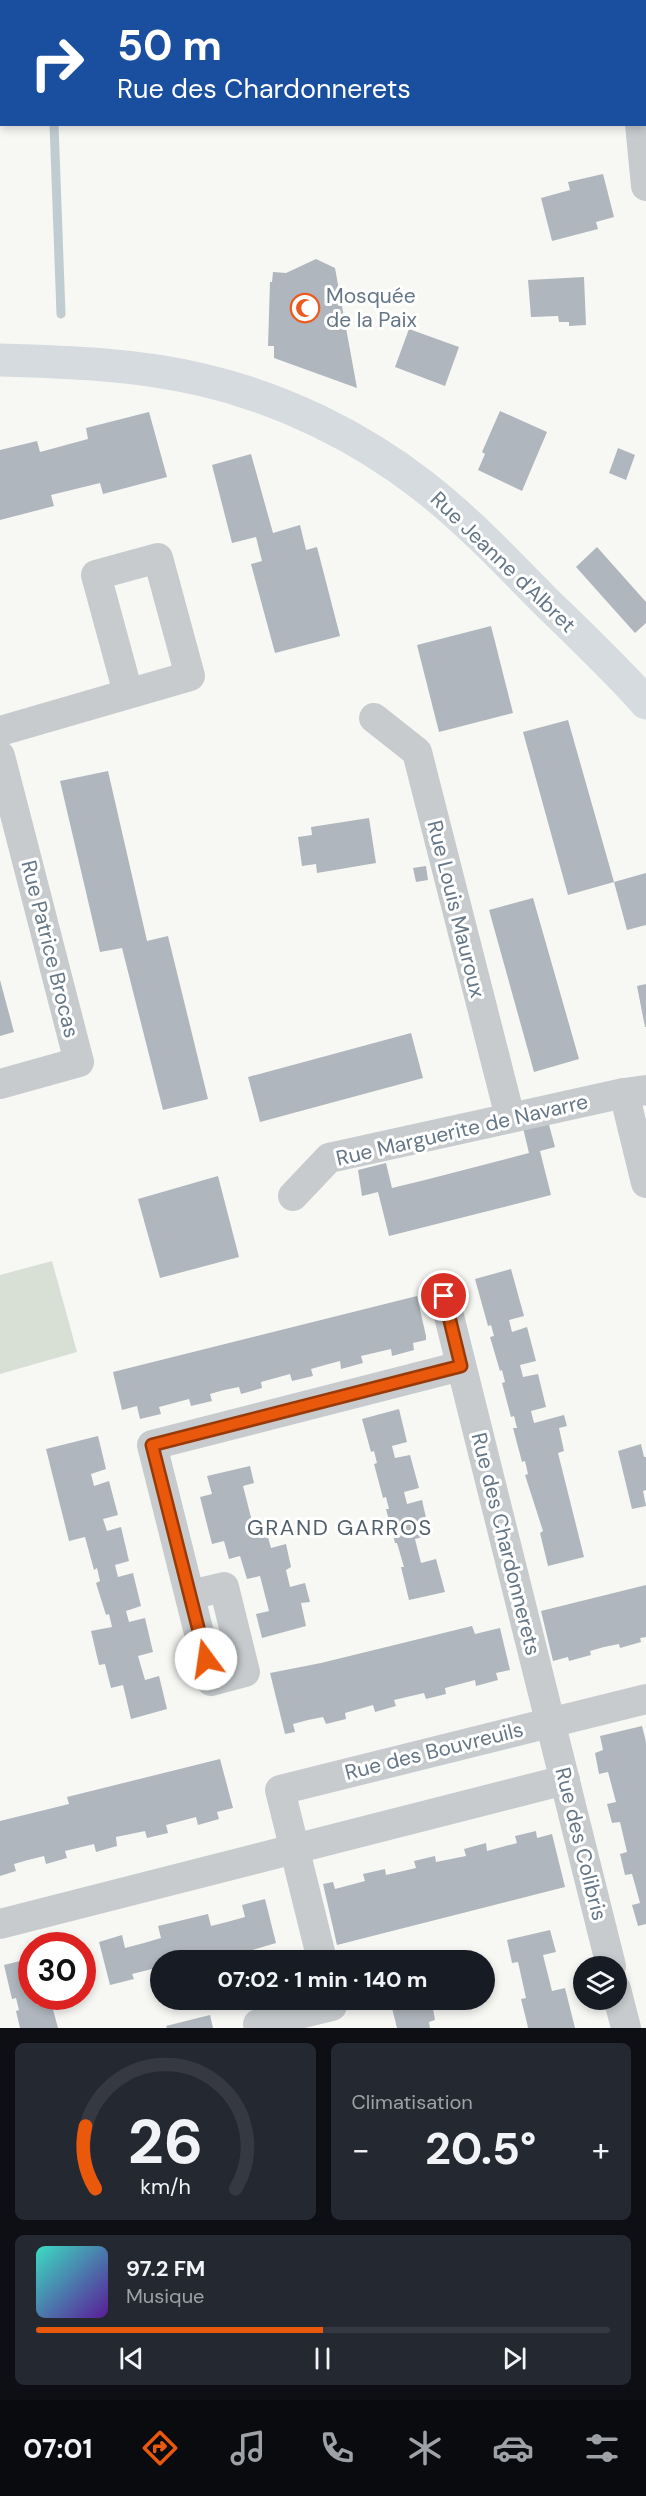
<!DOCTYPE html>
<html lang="fr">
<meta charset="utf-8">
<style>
:root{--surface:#171b24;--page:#242831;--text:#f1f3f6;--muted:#9ea1a6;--line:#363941;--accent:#ea580c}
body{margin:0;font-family:"DM Sans",sans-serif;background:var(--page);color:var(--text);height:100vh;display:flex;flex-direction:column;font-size:22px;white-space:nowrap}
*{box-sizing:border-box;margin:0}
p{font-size:20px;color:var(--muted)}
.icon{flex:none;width:33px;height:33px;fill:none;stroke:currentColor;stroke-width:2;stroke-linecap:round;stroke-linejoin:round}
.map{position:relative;height:2028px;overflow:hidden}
.panel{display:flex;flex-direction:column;gap:15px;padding:15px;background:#0d0f14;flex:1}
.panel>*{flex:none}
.banner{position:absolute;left:0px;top:0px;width:646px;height:126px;box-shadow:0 3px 9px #0003;background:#1a4fa0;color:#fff;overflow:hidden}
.fabs{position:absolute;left:573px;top:1956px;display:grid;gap:12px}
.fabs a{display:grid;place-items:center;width:54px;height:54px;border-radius:50%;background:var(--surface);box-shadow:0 3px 9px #0003;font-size:30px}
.speed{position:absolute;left:18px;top:1932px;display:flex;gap:12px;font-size:30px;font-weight:700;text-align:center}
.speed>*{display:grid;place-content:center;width:78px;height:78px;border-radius:50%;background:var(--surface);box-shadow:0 3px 9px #0003;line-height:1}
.speed .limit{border:9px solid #d22;background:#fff;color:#111}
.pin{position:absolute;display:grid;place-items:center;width:51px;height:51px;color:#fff;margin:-26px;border:3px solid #fff;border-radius:50%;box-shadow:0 2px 6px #0007}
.me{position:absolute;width:66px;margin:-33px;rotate:346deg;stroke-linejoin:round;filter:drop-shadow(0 0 4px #0008)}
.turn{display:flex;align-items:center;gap:21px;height:126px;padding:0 18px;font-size:27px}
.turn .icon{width:78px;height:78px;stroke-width:2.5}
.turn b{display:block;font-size:42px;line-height:51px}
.big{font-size:45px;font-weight:700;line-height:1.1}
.panel .widget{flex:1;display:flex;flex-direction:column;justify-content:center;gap:9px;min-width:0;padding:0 21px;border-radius:9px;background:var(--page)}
.panel .dial{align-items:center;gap:0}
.dial svg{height:156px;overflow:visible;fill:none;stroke:var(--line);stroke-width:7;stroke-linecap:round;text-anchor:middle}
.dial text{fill:var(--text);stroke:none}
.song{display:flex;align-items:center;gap:18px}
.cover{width:72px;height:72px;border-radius:9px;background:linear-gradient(135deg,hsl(170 70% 55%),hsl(270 70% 35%))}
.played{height:6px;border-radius:3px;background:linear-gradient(90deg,var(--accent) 50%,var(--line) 50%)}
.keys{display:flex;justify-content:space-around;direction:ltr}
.heat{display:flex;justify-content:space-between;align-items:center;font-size:33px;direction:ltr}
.panel .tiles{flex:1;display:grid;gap:15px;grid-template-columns:1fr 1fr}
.widget:last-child{grid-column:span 2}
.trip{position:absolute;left:150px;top:1950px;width:345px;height:60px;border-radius:30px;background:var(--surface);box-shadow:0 3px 9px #0003;font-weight:700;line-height:60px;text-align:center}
.menu{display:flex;height:96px;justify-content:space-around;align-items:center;background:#090b0e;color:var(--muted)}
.menu .icon{width:42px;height:42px}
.menu .active{color:var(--accent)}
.menu b{font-size:27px;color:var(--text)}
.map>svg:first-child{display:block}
</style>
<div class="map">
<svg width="646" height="2028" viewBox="0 0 646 2028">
<rect width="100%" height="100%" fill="#f7f8f4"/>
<path fill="#d8e0d5" d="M52,1261L77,1352L0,1374V1275Z"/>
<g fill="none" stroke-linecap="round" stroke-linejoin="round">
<g stroke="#c1ccd2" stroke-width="9">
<path d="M50,2V0"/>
<path d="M54,124L61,314"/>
</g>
</g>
<g fill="#afb6bd">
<path d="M603,174L614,217L596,222L598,229L552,241L541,198L570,190L568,182Z"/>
<path d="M316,259L335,268L357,388L274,358V346H268L270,282H272L273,272L286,273Z"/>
<path d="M584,277L586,325L569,326V322H559L558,316L531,317L528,280Z"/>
<path d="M409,329L459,347L445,386L395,367Z"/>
<path d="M500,411L547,432L522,491L478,470L485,454L482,452Z"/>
<path d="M149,412L167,477L103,494L100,483L51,495L54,506L0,520V450L37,441L40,452L88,439L86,428Z"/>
<path d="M618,448L635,455L626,480L609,473Z"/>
<path d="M251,454L273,533L300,525L306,550L317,547L340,636L275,653L251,564L262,561L256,537L232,543L212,465Z"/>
<path d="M597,547L646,602V623L635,633L576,567Z"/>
<path d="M491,626L513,713L439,732L417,645Z"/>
<path d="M568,720L614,882L646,873V925L627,930L614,882L568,895L523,732Z"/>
<path d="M108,771L147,941L168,936L208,1099L163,1110L122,948L100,952L60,781Z"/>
<path d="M369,818L376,863L317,873L316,864L302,866L298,837L312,835L311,827Z"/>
<path d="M426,866L428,880L416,882L413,868Z"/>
<path d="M533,898L579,1059L534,1072L489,910Z"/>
<path d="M0,980L14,1032L0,1036Z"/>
<path d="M646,984V1027H645L637,986Z"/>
<path d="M411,1033L423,1078L260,1122L248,1077Z"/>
<path d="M548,1121L555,1147L540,1151L551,1195L389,1236L378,1192L362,1196L358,1170L386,1163L392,1188L425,1180L529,1153L523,1128Z"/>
<path d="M218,1176L239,1257L160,1278L138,1199Z"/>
<path d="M511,1269L524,1316L509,1320L512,1332L527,1327L536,1361L520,1365L523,1377L538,1374L546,1407L531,1411L534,1423L564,1415L567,1426L559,1428L564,1451L558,1453L584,1557L548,1566L540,1533L543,1531L525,1475L528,1474L525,1461L522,1462L513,1428H517L514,1416L511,1417L502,1383L505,1382L502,1370L500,1371L490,1337L494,1336L491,1325L488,1326L475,1279Z"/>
<path d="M417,1296L426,1336V1340L413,1343L414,1350L392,1356L391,1349L361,1356L363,1363L341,1369L340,1361L325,1365L311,1369L313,1376L292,1381L290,1374L261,1382L262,1388L241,1394L239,1387L224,1390L210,1394L212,1401L191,1406L189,1399L159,1407L161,1414L140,1419L137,1406L122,1410L113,1372Z"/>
<path d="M399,1409L407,1442L392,1446L395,1458L410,1455L419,1488L404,1492L407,1504L422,1500L430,1535L415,1539L421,1563L436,1559L445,1592L409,1600L401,1567H404L397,1543H395L386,1509H389L386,1497L383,1498L374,1464L377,1463L374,1451L371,1452L362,1419Z"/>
<path d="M98,1436L106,1469L91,1474L94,1486L109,1481L118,1515L103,1519L107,1531L121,1527L129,1561L115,1565L118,1577L133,1573L141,1606L126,1611L129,1622L145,1618L153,1652L138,1656L145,1680L159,1676L167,1709L131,1719L123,1685L111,1688L105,1664L99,1665L91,1631L112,1627L109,1614L106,1615L96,1583L100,1581L97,1568L94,1570L85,1537L69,1541L46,1449Z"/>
<path d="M641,1444L644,1457H646V1490L643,1491L646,1506L632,1509L618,1451Z"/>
<path d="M250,1466L254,1483L243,1486L255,1533L266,1530L271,1548L286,1544L291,1567L286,1570L290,1587L305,1583L310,1602L301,1603L306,1626L262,1638L256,1614L269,1611L260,1576L247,1579L240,1556L229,1559L224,1541L212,1544L200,1497L212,1494L207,1476Z"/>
<path d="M646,1585V1637L640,1638L641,1642L620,1648L619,1644L604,1647L590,1651L591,1655L569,1661L568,1657L553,1661L541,1611Z"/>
<path d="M472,1626L475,1634L500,1628L510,1670L496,1673L498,1680L476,1686L475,1680L445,1688L446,1694L426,1699L424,1693L394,1700L396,1706L375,1712L373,1705L345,1713L346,1719L326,1724L323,1717L308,1720L293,1724L295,1732L285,1734L270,1673L321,1663Z"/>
<path d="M642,1726L646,1742V1924L638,1926L632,1905L640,1903L636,1888L632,1874L625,1875L620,1854L627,1852L620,1822L612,1823L607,1804L616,1802L608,1772L599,1774L595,1753L603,1750L600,1736Z"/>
<path d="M220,1759L233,1808L217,1812L219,1819L198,1825L196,1817L166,1825L168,1833L147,1838L145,1831L116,1837L117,1846L96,1852L94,1844L65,1851L67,1858L46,1864L44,1856L28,1860L14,1864L16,1871L0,1876V1821L69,1804L67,1797Z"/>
<path d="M536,1831L537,1838L552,1834L565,1887L337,1945L323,1884L333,1882L335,1889L365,1881L363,1874L385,1869L386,1875L416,1868L414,1861L435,1856L436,1862L466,1856L464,1849L486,1843L487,1851L517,1843L515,1836Z"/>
<path d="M265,1899L276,1943L249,1951L251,1960H237L236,1958L226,1960L225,1957L210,1960H160V1967L132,1974L134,1979L110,1985L99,1942L122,1935L125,1948L144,1943L161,1938L158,1926L208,1914L211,1926L227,1922L245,1917L242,1905Z"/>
<path d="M550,1930L556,1952L543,1955L552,1991L565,1988L575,2028H528L527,2023L521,1999L526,1998L518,1962L512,1963L507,1940Z"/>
<path d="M32,1958V1996H35L37,2005L51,2002L58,2028H20L16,2011L19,2010L16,1998L12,1999L4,1965Z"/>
<path d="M390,2000H428L429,2004L432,2003L435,2020L429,2022L430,2028H397Z"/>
<path d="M210,2015L213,2028H167L166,2026Z"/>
</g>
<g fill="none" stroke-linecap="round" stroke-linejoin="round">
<g stroke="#c7cbce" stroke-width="30">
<path d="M628,0V2"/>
<path d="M640,124L646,186"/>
<path d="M374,718L417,752L510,1117"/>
<path d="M0,731L190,676L158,558L96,575L128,693"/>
<path d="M0,756L79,1062L0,1084"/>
<path d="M624,1093L646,1183"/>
<path d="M293,1196L329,1158L624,1093L646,1090"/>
<path d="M444,1296L611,1966"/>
<path d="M190,1595L224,1587L245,1672L211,1681L152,1445L461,1366"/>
<path d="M0,1924L565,1780"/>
<path d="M322,1960L280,1790L646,1699"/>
<path d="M616,1989L626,2028"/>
<path d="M259,2028L258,2024L332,2006"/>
</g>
<path stroke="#d6dbdf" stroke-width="33" d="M0,360C68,362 136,364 203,380C281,398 359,436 422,485C466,519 505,560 544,600C579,634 614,667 646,703"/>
</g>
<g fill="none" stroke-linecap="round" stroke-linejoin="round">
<g stroke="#983908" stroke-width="15">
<path id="route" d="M206,1659L152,1445L461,1366L444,1296"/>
</g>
<use href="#route" stroke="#ea580c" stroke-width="10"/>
</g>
<defs>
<g id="mosque-ring" transform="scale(1.5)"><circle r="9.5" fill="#fff" stroke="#ed5a1f" stroke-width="1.5"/><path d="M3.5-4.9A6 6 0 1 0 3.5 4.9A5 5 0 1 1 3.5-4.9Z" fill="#ed5a1f"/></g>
</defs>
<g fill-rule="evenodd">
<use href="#mosque-ring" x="305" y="308"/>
</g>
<g text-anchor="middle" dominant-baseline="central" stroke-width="6" stroke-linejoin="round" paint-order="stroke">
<g font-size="21" fill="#657687" stroke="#fff" text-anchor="start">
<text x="326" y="296">Mosquée<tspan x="326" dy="24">de la Paix</tspan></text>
</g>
<g font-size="21" fill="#657687" stroke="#fff">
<text transform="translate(503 562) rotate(44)">Rue Jeanne d'Albret</text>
<text transform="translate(456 909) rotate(76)">Rue Louis Mauroux</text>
<text transform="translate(50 949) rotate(76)">Rue Patrice Brocas</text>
<text transform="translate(462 1130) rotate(-13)">Rue Marguerite de Navarre</text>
<text transform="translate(506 1544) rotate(76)">Rue des Chardonnerets</text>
<text transform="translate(434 1751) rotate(-14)">Rue des Bouvreuils</text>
<text transform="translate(581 1844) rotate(76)">Rue des Colibris</text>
</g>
<g font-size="22" letter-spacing="1.5" fill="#53606c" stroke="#fff">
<text x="340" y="1527">GRAND GARROS</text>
</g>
</g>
</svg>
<div class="fabs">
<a><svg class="icon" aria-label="layers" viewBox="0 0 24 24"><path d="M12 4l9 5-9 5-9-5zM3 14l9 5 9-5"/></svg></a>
</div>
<div class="speed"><div class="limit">30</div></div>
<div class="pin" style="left:444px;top:1296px;background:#d93025"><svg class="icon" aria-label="arrive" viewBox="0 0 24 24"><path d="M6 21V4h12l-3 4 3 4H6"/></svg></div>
<svg class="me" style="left:206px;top:1659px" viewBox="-20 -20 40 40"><circle r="19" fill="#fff"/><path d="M0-13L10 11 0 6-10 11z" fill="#ea580c"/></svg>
<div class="trip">07:02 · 1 min · 140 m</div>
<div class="banner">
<div class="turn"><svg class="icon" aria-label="right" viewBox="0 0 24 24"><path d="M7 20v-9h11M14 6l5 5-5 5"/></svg><div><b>50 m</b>Rue des Chardonnerets</div></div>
</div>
</div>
<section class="panel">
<div class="tiles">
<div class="widget dial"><svg viewBox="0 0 100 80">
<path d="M14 69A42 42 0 1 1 86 69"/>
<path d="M14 69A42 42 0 0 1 9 37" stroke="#ea580c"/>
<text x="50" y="56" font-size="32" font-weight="700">26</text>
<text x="50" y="72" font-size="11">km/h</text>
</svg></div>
<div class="widget"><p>Climatisation</p>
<div class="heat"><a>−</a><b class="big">20.5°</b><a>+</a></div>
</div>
<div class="widget">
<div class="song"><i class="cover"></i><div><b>97.2 FM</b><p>Musique</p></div></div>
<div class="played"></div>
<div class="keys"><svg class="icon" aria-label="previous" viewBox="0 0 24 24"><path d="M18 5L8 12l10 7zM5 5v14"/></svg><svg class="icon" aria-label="pause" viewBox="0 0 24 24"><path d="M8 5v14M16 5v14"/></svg><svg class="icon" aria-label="next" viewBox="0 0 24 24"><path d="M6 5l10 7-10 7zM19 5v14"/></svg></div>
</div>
</div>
</section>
<nav class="menu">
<b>07:01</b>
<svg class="icon active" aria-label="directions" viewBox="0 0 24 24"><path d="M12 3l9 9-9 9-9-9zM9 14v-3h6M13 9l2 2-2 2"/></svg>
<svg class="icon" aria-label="music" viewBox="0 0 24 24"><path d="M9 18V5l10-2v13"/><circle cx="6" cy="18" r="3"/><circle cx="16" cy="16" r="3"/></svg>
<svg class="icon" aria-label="phone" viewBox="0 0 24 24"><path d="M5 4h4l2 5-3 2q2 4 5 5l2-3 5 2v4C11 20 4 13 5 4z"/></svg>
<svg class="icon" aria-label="climate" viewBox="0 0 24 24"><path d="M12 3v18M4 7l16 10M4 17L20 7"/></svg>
<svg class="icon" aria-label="car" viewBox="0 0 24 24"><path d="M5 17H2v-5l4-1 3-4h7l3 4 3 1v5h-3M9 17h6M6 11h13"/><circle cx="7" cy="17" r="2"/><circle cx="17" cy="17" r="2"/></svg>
<svg class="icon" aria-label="filters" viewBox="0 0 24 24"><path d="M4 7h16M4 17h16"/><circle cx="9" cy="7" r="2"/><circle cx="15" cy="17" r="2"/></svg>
</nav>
